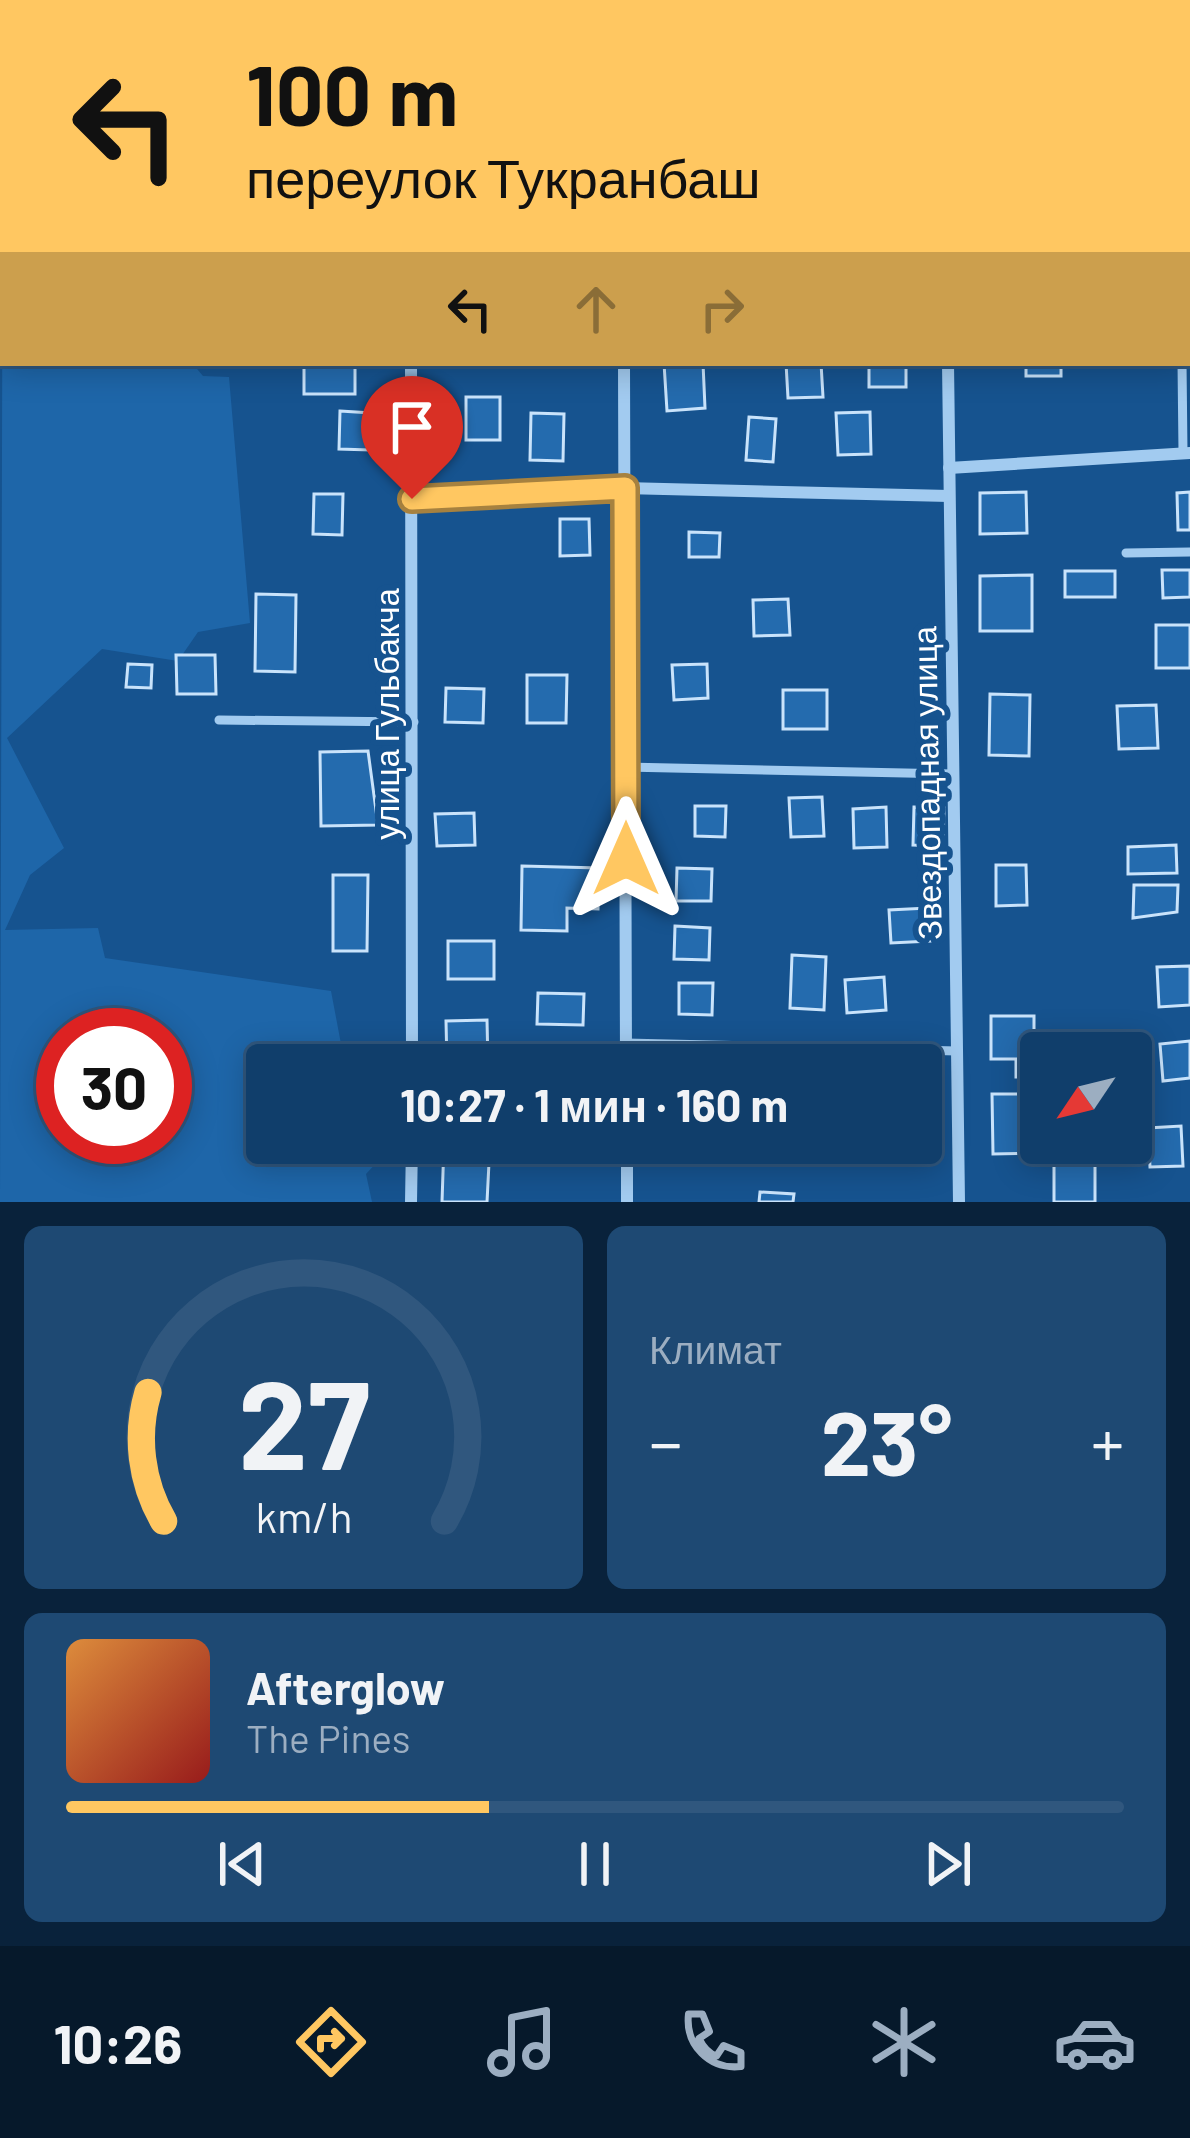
<!DOCTYPE html>
<html lang="ru">
<meta charset="utf-8">
<style>
:root{--surface:#103e6b;--page:#1e4973;--text:#f1f3f6;--muted:#9caec1;--line:#30577e;--accent:#ffc761}
body{margin:0;font-family:Barlow,sans-serif;background:var(--page);color:var(--text);height:100vh;display:flex;flex-direction:column;font-size:45px;white-space:nowrap}
*{box-sizing:border-box;margin:0}
p{font-size:39px;color:var(--muted)}
.icon{flex:none;width:66px;height:66px;fill:none;stroke:currentColor;stroke-width:2;stroke-linecap:round;stroke-linejoin:round}
.map{position:relative;height:1202px;overflow:hidden}
.sheet{display:flex;flex-direction:column;gap:24px;padding:24px;background:#09223b;flex:1}
.sheet>*{flex:none}
.banner{position:absolute;left:0px;top:0px;width:1191px;height:366px;box-shadow:0 6px 30px #0003,0 0 0 3px var(--line);background:#ffc761;color:#111;overflow:hidden}
.needle{width:78px;rotate:235deg}
.fabs{position:absolute;left:1020px;top:1032px;display:grid;gap:24px}
.fabs a{display:grid;place-items:center;width:132px;height:132px;border-radius:12px;background:var(--surface);box-shadow:0 6px 30px #0003,0 0 0 3px var(--line);font-size:60px}
.speed{position:absolute;left:36px;top:1008px;display:flex;gap:24px;font-size:60px;font-weight:700;text-align:center}
.speed>*{display:grid;place-content:center;width:156px;height:156px;border-radius:50%;background:var(--surface);box-shadow:0 6px 30px #0003,0 0 0 3px var(--line);line-height:1}
.speed .limit{border:18px solid #d22;background:#fff;color:#111}
.pin{position:absolute;display:grid;place-items:center;width:102px;height:102px;color:#fff;margin:-123px -51px;border-radius:50% 50% 50% 0;rotate:-45deg;box-shadow:0 0 12px #0007}
.pin .icon{rotate:45deg}
.me{position:absolute;width:132px;margin:-66px;rotate:0deg;stroke-linejoin:round;filter:drop-shadow(0 0 9px #0008)}
.turn{display:flex;align-items:center;gap:42px;height:252px;padding:0 48px;font-size:54px}
.turn .icon{width:156px;height:156px;stroke-width:2.5}
.turn b{display:block;font-size:84px;line-height:102px}
.lanes{display:flex;align-items:center;height:114px;padding:0 48px;background:#0003;justify-content:center;gap:60px;direction:ltr}
.lanes .off{opacity:.35}
.big{font-size:90px;font-weight:700;line-height:1.1}
.sheet .widget{flex:1;display:flex;flex-direction:column;justify-content:center;gap:18px;min-width:0;padding:0 42px;border-radius:18px;background:var(--page)}
.sheet .dial{align-items:center;gap:0}
.dial svg{height:312px;overflow:visible;fill:none;stroke:var(--line);stroke-width:7;stroke-linecap:round;text-anchor:middle}
.dial text{fill:var(--text);stroke:none}
.song{display:flex;align-items:center;gap:36px}
.cover{width:144px;height:144px;border-radius:18px;background:linear-gradient(135deg,hsl(30 70% 55%),hsl(0 70% 35%))}
.played{height:12px;border-radius:6px;background:linear-gradient(90deg,var(--accent) 40%,var(--line) 40%)}
.keys{display:flex;justify-content:space-around;direction:ltr}
.heat{display:flex;justify-content:space-between;align-items:center;font-size:66px;direction:ltr}
.sheet .tiles{flex:1;display:grid;gap:24px;grid-template-columns:1fr 1fr}
.widget:last-child{grid-column:span 2}
.trip{position:absolute;left:246px;top:1044px;width:696px;height:120px;border-radius:12px;background:var(--surface);box-shadow:0 6px 30px #0003,0 0 0 3px var(--line);font-weight:700;line-height:120px;text-align:center}
.tabs{display:flex;height:192px;justify-content:space-around;align-items:center;background:#06192b;color:var(--muted)}
.tabs .icon{width:84px;height:84px}
.tabs .current{color:var(--accent)}
.tabs b{font-size:54px;color:var(--text)}
.map>svg:first-child{display:block}
</style>
<div class="map">
<svg width="1190" height="1202" viewBox="0 0 1190 1202">
<rect width="100%" height="100%" fill="#16538f"/>
<path fill="#1e66a9" fill-rule="evenodd" d="M3,72V363H192L203,376L229,377L250,623L198,632L178,661L102,649L7,738L64,848L30,875L5,930L98,928L105,958L331,991L345,1065H267V1143H395L366,1174L372,1202H0ZM63,1035H165V1137H63Z"/>
<g fill="#246bae" stroke="#c9e3fb" stroke-width="3">
<rect x="747" y="0" width="55" height="3"/>
<rect x="304" y="363" width="51" height="31"/>
<path d="M664,363H703L705,408L667,411Z"/>
<path d="M786,363H821L823,397L788,398Z"/>
<rect x="869" y="363" width="37" height="24"/>
<rect x="1026" y="363" width="35" height="13"/>
<rect x="466" y="397" width="34" height="43"/>
<path d="M340,411L371,413L370,450L339,449Z"/>
<path d="M870,412L871,454L838,455L836,413Z"/>
<path d="M531,413L564,414L563,461L530,460Z"/>
<path d="M749,417L776,419L773,462L746,460Z"/>
<path d="M1026,492L1027,533L980,534V493Z"/>
<path d="M1190,492V530H1178L1177,493Z"/>
<path d="M314,494H343L342,535L313,534Z"/>
<path d="M560,519H589L590,555L560,556Z"/>
<path d="M689,532L720,533L719,557H689Z"/>
<path d="M1162,570H1190V597L1163,598Z"/>
<rect x="1065" y="571" width="50" height="26"/>
<path d="M1032,575V631H980V576Z"/>
<path d="M256,594L296,595L295,672L255,671Z"/>
<path d="M788,599L790,635L754,636L753,600Z"/>
<rect x="1156" y="625" width="34" height="43"/>
<path d="M176,655H215L216,694H177Z"/>
<path d="M128,664L152,665L151,688L126,687Z"/>
<path d="M707,664L708,698L674,700L672,665Z"/>
<path d="M527,675H567L566,723H527Z"/>
<path d="M446,688L484,689L483,723L445,722Z"/>
<rect x="783" y="690" width="44" height="39"/>
<path d="M990,694L1030,695L1029,756L989,755Z"/>
<path d="M1156,705L1158,748L1119,749L1117,706Z"/>
<path d="M368,751L378,825L321,826L320,752Z"/>
<path d="M822,797L824,836L791,837L789,798Z"/>
<path d="M695,806H726L725,837L695,836Z"/>
<path d="M886,807L887,847L854,848L853,809Z"/>
<path d="M914,807L944,808L943,846L913,845Z"/>
<path d="M474,813L475,845L437,846L435,814Z"/>
<path d="M1176,845L1177,873L1128,874V847Z"/>
<path d="M996,865H1026L1027,905L996,906Z"/>
<path d="M522,866L599,868L598,909L567,908V931L521,930Z"/>
<path d="M677,868L712,869L711,901H676Z"/>
<path d="M333,875H368L367,951H333Z"/>
<path d="M1134,885H1178L1177,912L1133,918Z"/>
<path d="M928,908L930,941L891,943L889,910Z"/>
<path d="M675,926L710,928L709,960L674,959Z"/>
<rect x="448" y="941" width="46" height="38"/>
<path d="M792,955L826,957L824,1010L790,1008Z"/>
<path d="M1190,966V1005L1159,1007L1157,967Z"/>
<path d="M884,977L886,1010L847,1013L845,980Z"/>
<path d="M679,983H713L712,1015L679,1014Z"/>
<path d="M538,993L584,994L583,1025L537,1024Z"/>
<path d="M991,1016H1034V1077H1016V1059H991Z"/>
<path d="M487,1020L488,1065H447L446,1021Z"/>
<path d="M1190,1041V1078L1163,1081L1160,1044Z"/>
<path d="M1107,1048V1053H1075V1049Z"/>
<path d="M546,1059L584,1060V1065H546Z"/>
<path d="M992,1094H1034L1035,1153L993,1154Z"/>
<path d="M1181,1126L1183,1166L1150,1167L1148,1128Z"/>
<path d="M444,1143H490L487,1202H442Z"/>
<rect x="1054" y="1147" width="41" height="55"/>
<path d="M760,1192L794,1194L793,1202H759Z"/>
</g>
<g fill="none" stroke-linecap="round" stroke-linejoin="round">
<g stroke="#a2cbf0" stroke-width="9">
<path d="M1065,0L1066,3"/>
<path d="M1182,363L1183,452"/>
<path d="M1126,553L1190,552"/>
<path d="M219,720L414,722"/>
<path d="M625,767L953,774"/>
<path d="M626,1043L957,1051"/>
</g>
<g stroke="#a2cbf0" stroke-width="12">
<path d="M945,0V3"/>
<path d="M422,3V0"/>
<path d="M634,3L635,0"/>
<path d="M411,363L412,1065"/>
<path d="M624,363L626,1065"/>
<path d="M948,363L959,1202"/>
<path d="M949,468L1190,453"/>
<path d="M412,499L624,488L949,496"/>
<path d="M627,1143V1202"/>
<path d="M411,1202L412,1143"/>
</g>
</g>
<g fill="none" stroke-linecap="round" stroke-linejoin="round">
<g stroke="#a6813f" stroke-width="30">
<path id="route" d="M412,499L625,488L626,859"/>
</g>
<use href="#route" stroke="#ffc761" stroke-width="21"/>
</g>
<g text-anchor="middle" dominant-baseline="central" stroke-width="12" stroke-linejoin="round" paint-order="stroke">
<g font-size="33" fill="#fff" stroke="#16538f">
<text transform="translate(386 714) rotate(-90)">улица Гульбакча</text>
<text transform="translate(926 783) rotate(-91)">Звездопадная улица</text>
</g>
</g>
</svg>
<div class="fabs">
<a><svg class="needle" viewBox="-14 -14 28 28"><path d="M0-13l5 13h-10z" fill="#e53935"/><path d="M0 13l5-13h-10z" fill="#9caec1"/></svg></a>
</div>
<div class="speed"><div class="limit">30</div></div>
<div class="pin" style="left:412px;top:499px;background:#d93025"><svg class="icon" aria-label="arrive" viewBox="0 0 24 24"><path d="M6 21V4h12l-3 4 3 4H6"/></svg></div>
<svg class="me" style="left:626px;top:859px" viewBox="-20 -20 40 40"><path d="M0-17L14 15 0 8-14 15z" fill="#ffc761" stroke="#fff" stroke-width="4"/></svg>
<div class="trip">10:27 · 1 мин · 160 m</div>
<div class="banner">
<div class="turn"><svg class="icon" aria-label="left" viewBox="0 0 24 24"><path d="M17 20v-9H6M10 6l-5 5 5 5"/></svg><div><b>100 m</b>переулок Тукранбаш</div></div>
<div class="lanes"><svg class="icon" aria-label="left" viewBox="0 0 24 24"><path d="M17 20v-9H6M10 6l-5 5 5 5"/></svg><svg class="icon off" aria-label="ahead" viewBox="0 0 24 24"><path d="M12 20V5M6 11l6-6 6 6"/></svg><svg class="icon off" aria-label="right" viewBox="0 0 24 24"><path d="M7 20v-9h11M14 6l5 5-5 5"/></svg></div>
</div>
</div>
<section class="sheet">
<div class="tiles">
<div class="widget dial"><svg viewBox="0 0 100 80">
<path d="M14 69A42 42 0 1 1 86 69"/>
<path d="M14 69A42 42 0 0 1 10 36" stroke="#ffc761"/>
<text x="50" y="56" font-size="32" font-weight="700">27</text>
<text x="50" y="72" font-size="11">km/h</text>
</svg></div>
<div class="widget"><p>Климат</p>
<div class="heat"><a>−</a><b class="big">23°</b><a>+</a></div>
</div>
<div class="widget">
<div class="song"><i class="cover"></i><div><b>Afterglow</b><p>The Pines</p></div></div>
<div class="played"></div>
<div class="keys"><svg class="icon" aria-label="previous" viewBox="0 0 24 24"><path d="M18 5L8 12l10 7zM5 5v14"/></svg><svg class="icon" aria-label="pause" viewBox="0 0 24 24"><path d="M8 5v14M16 5v14"/></svg><svg class="icon" aria-label="next" viewBox="0 0 24 24"><path d="M6 5l10 7-10 7zM19 5v14"/></svg></div>
</div>
</div>
</section>
<nav class="tabs">
<b>10:26</b>
<svg class="icon current" aria-label="directions" viewBox="0 0 24 24"><path d="M12 3l9 9-9 9-9-9zM9 14v-3h6M13 9l2 2-2 2"/></svg>
<svg class="icon" aria-label="music" viewBox="0 0 24 24"><path d="M9 18V5l10-2v13"/><circle cx="6" cy="18" r="3"/><circle cx="16" cy="16" r="3"/></svg>
<svg class="icon" aria-label="phone" viewBox="0 0 24 24"><path d="M5 4h4l2 5-3 2q2 4 5 5l2-3 5 2v4C11 20 4 13 5 4z"/></svg>
<svg class="icon" aria-label="climate" viewBox="0 0 24 24"><path d="M12 3v18M4 7l16 10M4 17L20 7"/></svg>
<svg class="icon" aria-label="car" viewBox="0 0 24 24"><path d="M5 17H2v-5l4-1 3-4h7l3 4 3 1v5h-3M9 17h6M6 11h13"/><circle cx="7" cy="17" r="2"/><circle cx="17" cy="17" r="2"/></svg>
</nav>
